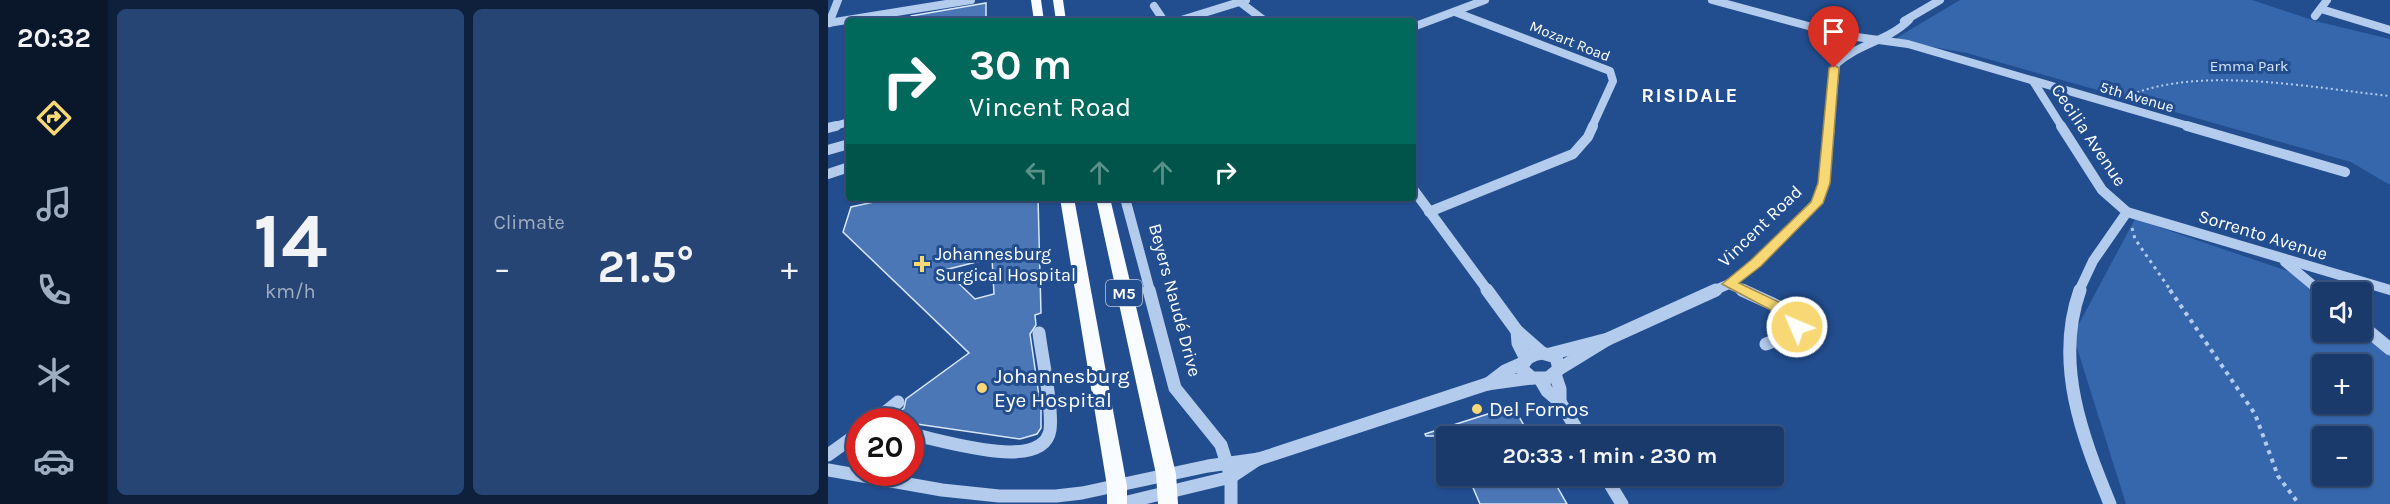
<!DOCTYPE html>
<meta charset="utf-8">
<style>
:root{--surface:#1a3a6c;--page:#274574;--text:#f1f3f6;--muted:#9fadc2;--line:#38547f;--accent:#f8d875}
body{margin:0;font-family:Karla,sans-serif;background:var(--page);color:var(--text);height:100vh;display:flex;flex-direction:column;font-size:22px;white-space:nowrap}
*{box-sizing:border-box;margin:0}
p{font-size:20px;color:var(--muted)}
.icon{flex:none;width:33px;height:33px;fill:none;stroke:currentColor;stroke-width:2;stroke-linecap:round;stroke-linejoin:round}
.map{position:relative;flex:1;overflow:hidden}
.details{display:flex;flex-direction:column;gap:9px;padding:9px;background:#0e203b;width:720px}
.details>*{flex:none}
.top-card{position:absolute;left:18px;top:18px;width:570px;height:183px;border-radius:6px;box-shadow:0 2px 4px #0004,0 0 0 2px var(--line);background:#00695c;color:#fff;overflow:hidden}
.tools{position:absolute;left:1484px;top:282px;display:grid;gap:12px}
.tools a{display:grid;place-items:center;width:60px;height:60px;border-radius:6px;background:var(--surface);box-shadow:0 2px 4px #0004,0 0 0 2px var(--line);font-size:30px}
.speed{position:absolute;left:18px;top:408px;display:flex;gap:12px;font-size:30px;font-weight:700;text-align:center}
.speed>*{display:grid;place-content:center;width:78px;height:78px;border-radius:50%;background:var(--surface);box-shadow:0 2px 4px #0004,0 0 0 2px var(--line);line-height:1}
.speed .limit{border:9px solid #d22;background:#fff;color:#111}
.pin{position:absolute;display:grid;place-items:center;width:51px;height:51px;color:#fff;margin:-62px -26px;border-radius:50% 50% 50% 0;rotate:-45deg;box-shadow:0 0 6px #0007}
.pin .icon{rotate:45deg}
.me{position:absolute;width:66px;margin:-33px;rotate:315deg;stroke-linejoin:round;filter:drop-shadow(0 0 4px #0008)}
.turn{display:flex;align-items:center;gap:21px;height:126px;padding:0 24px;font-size:27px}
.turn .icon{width:78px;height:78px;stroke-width:2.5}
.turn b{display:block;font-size:42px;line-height:51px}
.lanes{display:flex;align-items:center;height:57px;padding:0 24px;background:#0003;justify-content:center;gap:30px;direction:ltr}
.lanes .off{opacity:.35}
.big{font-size:45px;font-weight:700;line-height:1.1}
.details .tile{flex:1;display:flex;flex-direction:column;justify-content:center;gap:9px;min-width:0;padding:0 21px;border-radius:9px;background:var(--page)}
.details .dial{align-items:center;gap:0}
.dial b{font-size:78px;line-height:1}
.heat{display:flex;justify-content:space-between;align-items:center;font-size:33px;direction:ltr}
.details .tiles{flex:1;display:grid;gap:9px;grid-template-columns:repeat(2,1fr)}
.trip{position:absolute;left:608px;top:426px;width:348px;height:60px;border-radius:6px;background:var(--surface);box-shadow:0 2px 4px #0004,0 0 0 2px var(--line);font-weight:700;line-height:60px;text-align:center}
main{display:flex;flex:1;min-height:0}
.menu{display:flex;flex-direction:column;width:108px;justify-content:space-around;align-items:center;background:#0a172b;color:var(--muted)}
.menu .icon{width:42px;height:42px}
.menu .selected{color:var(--accent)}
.menu b{font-size:27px;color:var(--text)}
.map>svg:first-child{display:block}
</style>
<main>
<nav class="menu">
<b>20:32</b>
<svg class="icon selected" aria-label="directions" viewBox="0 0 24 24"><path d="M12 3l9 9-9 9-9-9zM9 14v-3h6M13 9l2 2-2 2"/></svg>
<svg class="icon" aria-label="music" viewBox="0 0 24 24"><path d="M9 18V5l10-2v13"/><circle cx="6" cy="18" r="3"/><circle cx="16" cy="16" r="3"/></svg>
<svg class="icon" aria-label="phone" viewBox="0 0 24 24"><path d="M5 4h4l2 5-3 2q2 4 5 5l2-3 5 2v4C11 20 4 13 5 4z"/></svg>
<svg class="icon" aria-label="climate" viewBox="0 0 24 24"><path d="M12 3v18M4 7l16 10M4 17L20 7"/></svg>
<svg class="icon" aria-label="car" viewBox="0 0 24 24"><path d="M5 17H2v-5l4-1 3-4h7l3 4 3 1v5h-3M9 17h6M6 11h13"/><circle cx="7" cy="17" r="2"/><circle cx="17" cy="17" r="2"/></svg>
</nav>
<section class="details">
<div class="tiles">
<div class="tile dial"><b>14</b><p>km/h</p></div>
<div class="tile"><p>Climate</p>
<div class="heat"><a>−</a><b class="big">21.5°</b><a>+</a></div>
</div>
</div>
</section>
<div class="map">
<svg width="1562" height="504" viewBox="0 0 1562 504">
<rect width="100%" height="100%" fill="#224e90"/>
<g fill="#3667ad" fill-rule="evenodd">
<path d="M1132,0H1424L1487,21L1562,39V185L1523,162L1139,53L1065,40Z"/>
<path d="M1307,219L1474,276L1494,293V332H1533L1562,348V504H1298L1245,335ZM1494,364H1533V404H1494ZM1494,436H1533V476H1494Z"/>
</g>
<g fill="#4b77b7" stroke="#d8e6f9" stroke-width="1.5" fill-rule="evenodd">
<path d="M158,3V21H81L83,16Z"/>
<path d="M64,198H210L213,313L207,315L208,325L202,334L213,410V428L209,434L192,439L61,420L76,408L78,399L141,353L15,232L23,207ZM164,258L166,294L147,299L117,270Z"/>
<path d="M685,406L702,436H598L597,434Z"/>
<path d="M640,476H723L739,504H652Z"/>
</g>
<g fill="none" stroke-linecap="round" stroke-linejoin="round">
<path stroke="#b3cbec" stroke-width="2" stroke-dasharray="2 3" stroke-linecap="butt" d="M1300,96C1371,65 1485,88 1562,96"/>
<path stroke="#b3cbec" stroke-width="3" stroke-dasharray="3 4.5" stroke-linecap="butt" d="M1304,228L1307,239L1343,291"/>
<path stroke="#b3cbec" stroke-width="4" stroke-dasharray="4 5" stroke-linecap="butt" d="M1342,290L1427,414L1450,476L1471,504"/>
<g stroke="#b3cbec" stroke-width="8">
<path d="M884,0L1014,35L1080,44L1364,127"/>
<path d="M412,2L437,21"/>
<path d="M326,6L336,21"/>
<path d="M1493,9L1562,30"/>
<path d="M627,12L782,71L785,81L764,127"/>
<path d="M1487,16L1499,0"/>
<path d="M350,21L418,0"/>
<path d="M1076,21L1112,0"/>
<path d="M0,23L143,0"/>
<path d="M1,23L10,0"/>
<path d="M585,27L657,0"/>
<path d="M1205,81L1234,127"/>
<path d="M3,127L21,122"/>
<path d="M1002,127L1008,64C1030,44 1060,41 1081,20"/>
</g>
<g stroke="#b3cbec" stroke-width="10">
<path d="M1233,126L1274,190L1299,212L1265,261L1251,291"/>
<path d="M1359,126L1517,172"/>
<path d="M0,128L8,126"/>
<path d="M0,150L21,144"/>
<path d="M0,174L21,167"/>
<path d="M585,189L660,291"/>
<path d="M297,198L322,291"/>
<path d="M601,212L745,154L760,137L765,126"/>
<path d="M1299,212L1562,290"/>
<path d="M1457,262L1492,291"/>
<path d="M901,284L917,291"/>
<path d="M885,291L901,284L928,263L988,203L996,183L1002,126"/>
</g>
<g stroke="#b3cbec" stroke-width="13">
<path d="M321,290L347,388L393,445L403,477V504"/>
<path d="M659,290L689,331L714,353"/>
<path d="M914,290L951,307L969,322L968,332L938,344"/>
<path d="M1252,290C1226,363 1254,436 1282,504"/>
<path d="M1490,290L1494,293"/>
<path d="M1533,325L1562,349"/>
<path d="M689,331L690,343L698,359"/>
<path d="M714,353L728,357L731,369L720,378H704L694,369C696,358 704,354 714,353Z"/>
<path d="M722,354L780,339L888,290"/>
<path d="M731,369L780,339"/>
<path d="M727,374L732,389V402"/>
<path d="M712,379L719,391L732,402L753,436"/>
<path d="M660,384L677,371L695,363"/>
<path d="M45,422L70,402"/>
<path d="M82,434C111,439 215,474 222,430C225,408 214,357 211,333"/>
<path d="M0,455L32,432"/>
<path d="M0,470L114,490L171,496H228L254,493L380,466L431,459L659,384L704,378"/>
<path d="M777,476L794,504"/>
<path d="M291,504L403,477L430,459"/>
</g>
<g fill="#f8fbff" fill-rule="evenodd">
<path d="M203,0H213L216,21H206Z"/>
<path d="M225,0H235L238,21H228Z"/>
<path d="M232,198H246L299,486V504H279V486Z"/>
<path d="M268,198H282L348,474L350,504H330L328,474Z"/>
</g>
</g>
<path fill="#f8d875" stroke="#a18c4c" stroke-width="1.5" d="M1006,65L1011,68L1002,183L995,203L933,266L911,283L965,309L977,327L969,332L964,331L954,316L894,284L923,260L983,202L990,183L1001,68Z"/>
<g fill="#f8d875" stroke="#224e90" stroke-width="2">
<path d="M91 255h6v6h6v6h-6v6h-6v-6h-6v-6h6z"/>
<circle cx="154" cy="388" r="6"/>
<circle cx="649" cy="409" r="6"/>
</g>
<g text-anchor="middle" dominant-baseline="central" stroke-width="6" stroke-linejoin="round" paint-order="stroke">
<g font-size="15" fill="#fff" stroke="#224e90">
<text transform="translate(742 41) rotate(22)">Mozart Road</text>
<text transform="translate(1309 97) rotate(16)">5th Avenue</text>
</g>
<g font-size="15" fill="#d8e6f9" stroke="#224e90">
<text x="1421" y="66">Emma Park</text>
</g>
<rect fill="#224e90" stroke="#bdcade" stroke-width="1.5" x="278" y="280" width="36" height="26" rx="4.5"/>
<g font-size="16" font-weight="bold" fill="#fff">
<text x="296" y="293">M5</text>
</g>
<g font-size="18" fill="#fff" stroke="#224e90">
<text transform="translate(1261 135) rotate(56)">Cecilia Avenue</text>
<text transform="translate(932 226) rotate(-44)">Vincent Road</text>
<text transform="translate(1435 235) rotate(17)">Sorrento Avenue</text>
<text transform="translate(347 300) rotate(75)">Beyers Naudé Drive</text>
</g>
<g font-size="18" fill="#fff" stroke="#224e90" text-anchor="start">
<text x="107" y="254">Johannesburg<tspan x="107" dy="21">Surgical Hospital</tspan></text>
</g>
<g font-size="20" font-weight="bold" letter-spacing="1.5" fill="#fff" stroke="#224e90">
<text x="862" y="95">RISIDALE</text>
</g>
<g font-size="21" fill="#fff" stroke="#224e90" text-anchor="start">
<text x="166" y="376">Johannesburg<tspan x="166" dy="24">Eye Hospital</tspan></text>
<text x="661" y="409">Del Fornos</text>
</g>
</g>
</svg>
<div class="tools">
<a><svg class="icon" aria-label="sound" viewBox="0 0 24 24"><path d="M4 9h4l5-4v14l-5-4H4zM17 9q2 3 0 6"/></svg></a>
<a>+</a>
<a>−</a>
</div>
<div class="speed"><div class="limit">20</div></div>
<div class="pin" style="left:1006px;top:68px;background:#d93025"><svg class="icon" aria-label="arrive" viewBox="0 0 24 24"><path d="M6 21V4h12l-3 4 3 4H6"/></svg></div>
<svg class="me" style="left:969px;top:327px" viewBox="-20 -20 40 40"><circle r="17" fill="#f8d875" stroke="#fff" stroke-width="3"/><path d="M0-11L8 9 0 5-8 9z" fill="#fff"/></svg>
<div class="trip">20:33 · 1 min · 230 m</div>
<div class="top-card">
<div class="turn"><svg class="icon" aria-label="right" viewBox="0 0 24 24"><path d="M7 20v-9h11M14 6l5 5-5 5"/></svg><div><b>30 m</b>Vincent Road</div></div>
<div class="lanes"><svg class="icon off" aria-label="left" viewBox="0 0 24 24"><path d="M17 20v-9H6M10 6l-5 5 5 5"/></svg><svg class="icon off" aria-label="ahead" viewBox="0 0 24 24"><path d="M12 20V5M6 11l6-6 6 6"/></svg><svg class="icon off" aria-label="ahead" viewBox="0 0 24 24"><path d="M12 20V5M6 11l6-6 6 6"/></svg><svg class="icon" aria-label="right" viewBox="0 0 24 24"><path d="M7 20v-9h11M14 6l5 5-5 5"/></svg></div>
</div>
</div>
</main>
